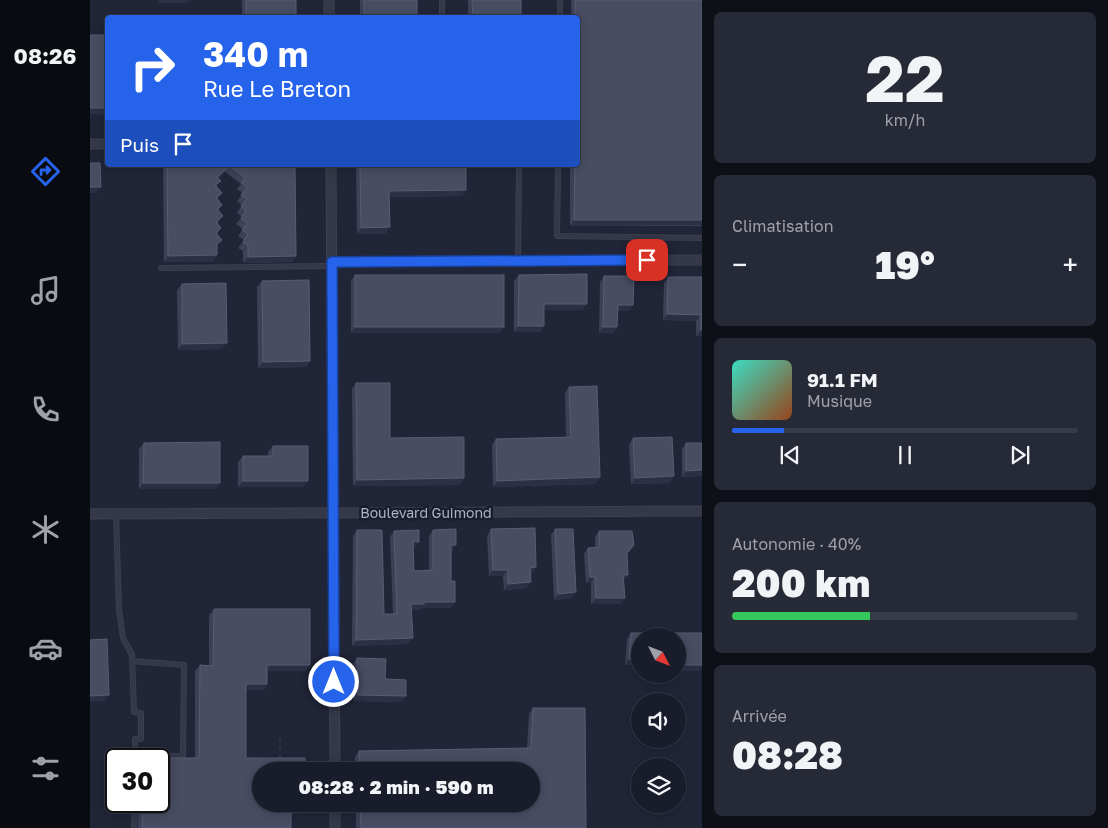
<!DOCTYPE html>
<html lang="fr">
<meta charset="utf-8">
<style>
:root{--surface:#191c2a;--page:#262936;--text:#f1f3f6;--muted:#9fa1a8;--line:#373a47;--accent:#2563eb}
body{margin:0;font-family:"Golos Text",sans-serif;background:var(--page);color:var(--text);height:100vh;display:flex;flex-direction:column;font-size:19px;white-space:nowrap}
*{box-sizing:border-box;margin:0}
p{font-size:16px;color:var(--muted)}
.icon{flex:none;width:28px;height:28px;fill:none;stroke:currentColor;stroke-width:2;stroke-linecap:round;stroke-linejoin:round}
.map{position:relative;flex:1;overflow:hidden}
.sheet{display:flex;flex-direction:column;gap:12px;padding:12px;background:#0e0f17;width:406px}
.sheet>*{flex:none}
.banner{position:absolute;left:15px;top:15px;width:475px;height:152px;border-radius:5px;box-shadow:0 2px 12px #0003,0 0 0 1px var(--line);background:#2563eb;color:#fff;overflow:hidden}
.needle{width:32px;rotate:132deg}
.buttons{position:absolute;left:541px;top:628px;display:grid;gap:10px}
.buttons a{display:grid;place-items:center;width:55px;height:55px;border-radius:50%;background:var(--surface);box-shadow:0 2px 12px #0003,0 0 0 1px var(--line);font-size:25px}
.speed{position:absolute;left:15px;top:748px;display:flex;gap:10px;font-size:25px;font-weight:700;text-align:center}
.speed>*{display:grid;place-content:center;width:65px;height:65px;border-radius:50%;background:var(--surface);box-shadow:0 2px 12px #0003,0 0 0 1px var(--line);line-height:1}
.speed .limit{border:2px solid #111;border-radius:8px;background:#fff;color:#111}
.pin{position:absolute;display:grid;place-items:center;width:42px;height:42px;color:#fff;margin:-21px;border-radius:10px;box-shadow:0 2px 8px #0006}
.me{position:absolute;width:55px;margin:-28px;rotate:0deg;stroke-linejoin:round;filter:drop-shadow(0 0 4px #0008)}
.turn{display:flex;align-items:center;gap:18px;height:105px;padding:0 15px;font-size:22px}
.turn .icon{width:65px;height:65px;stroke-width:2.5}
.turn b{display:block;font-size:35px;line-height:42px}
.then{display:flex;align-items:center;height:48px;padding:0 15px;background:#0003;gap:10px;font-size:19px}
.big{font-size:38px;font-weight:800;line-height:1.1}
.sheet .widget{flex:1;display:flex;flex-direction:column;justify-content:center;gap:8px;min-width:0;padding:0 18px;border-radius:8px;background:var(--page)}
.sheet .dial{align-items:center;gap:0}
.dial b{font-size:65px;line-height:1}
.song{display:flex;align-items:center;gap:15px}
.cover{width:60px;height:60px;border-radius:8px;background:linear-gradient(135deg,hsl(170 70% 55%),hsl(20 70% 35%))}
.played{height:5px;border-radius:2px;background:linear-gradient(90deg,var(--accent) 15%,var(--line) 15%)}
.keys{display:flex;justify-content:space-around;direction:ltr}
.heat{display:flex;justify-content:space-between;align-items:center;font-size:28px;direction:ltr}
.charge{height:8px;border-radius:4px;background:linear-gradient(90deg,#34c759 40%,var(--line) 0)}
.trip{position:absolute;left:162px;top:762px;width:288px;height:50px;border-radius:25px;background:var(--surface);box-shadow:0 2px 12px #0003,0 0 0 1px var(--line);font-weight:800;line-height:50px;text-align:center}
main{display:flex;flex:1;min-height:0}
.tab-bar{display:flex;flex-direction:column;width:90px;justify-content:space-around;align-items:center;background:#0a0b11;color:var(--muted)}
.tab-bar .icon{width:35px;height:35px}
.tab-bar .current{color:var(--accent)}
.tab-bar b{font-size:22px;color:var(--text)}
.map>svg:first-child{display:block}
</style>
<main>
<nav class="tab-bar">
<b>08:26</b>
<svg class="icon current" aria-label="directions" viewBox="0 0 24 24"><path d="M12 3l9 9-9 9-9-9zM9 14v-3h6M13 9l2 2-2 2"/></svg>
<svg class="icon" aria-label="music" viewBox="0 0 24 24"><path d="M9 18V5l10-2v13"/><circle cx="6" cy="18" r="3"/><circle cx="16" cy="16" r="3"/></svg>
<svg class="icon" aria-label="phone" viewBox="0 0 24 24"><path d="M5 4h4l2 5-3 2q2 4 5 5l2-3 5 2v4C11 20 4 13 5 4z"/></svg>
<svg class="icon" aria-label="climate" viewBox="0 0 24 24"><path d="M12 3v18M4 7l16 10M4 17L20 7"/></svg>
<svg class="icon" aria-label="car" viewBox="0 0 24 24"><path d="M5 17H2v-5l4-1 3-4h7l3 4 3 1v5h-3M9 17h6M6 11h13"/><circle cx="7" cy="17" r="2"/><circle cx="17" cy="17" r="2"/></svg>
<svg class="icon" aria-label="filters" viewBox="0 0 24 24"><path d="M4 7h16M4 17h16"/><circle cx="9" cy="7" r="2"/><circle cx="15" cy="17" r="2"/></svg>
</nav>
<div class="map">
<svg width="612" height="828" viewBox="0 0 612 828">
<rect width="100%" height="100%" fill="#212538"/>
<g fill="none" stroke-linecap="round" stroke-linejoin="round">
<g stroke="#3e4152" stroke-width="6">
<g id="lane">
<path d="M352,18V0"/>
<path d="M470,18V0"/>
<path d="M468,165L467,236L612,238"/>
<path d="M428,261L429,165"/>
<path d="M71,268L242,266"/>
<path d="M26,514L29,610L33,638L42,655L44,712L51,713V739H45V759"/>
<path d="M42,661L94,665L93,756H45"/>
<path d="M44,828L45,801"/>
</g>
</g>
<g stroke="#3e4152" stroke-width="11">
<g id="street">
<path d="M239,0V18"/>
<path d="M0,144H18"/>
<path d="M241,165L245,771"/>
<path d="M242,262L612,260"/>
<path d="M0,514L612,511"/>
<path d="M245,804V828"/>
</g>
</g>
<path stroke="#3b4a51" stroke-width="1" stroke-dasharray="4 4" stroke-linecap="butt" d="M190,759V739"/>
<use href="#lane" stroke="#343848" stroke-width="4.5"/>
<use href="#street" stroke="#343848" stroke-width="9"/>
</g>
<g fill="#3c4157">
<rect x="152" y="0" width="54" height="18"/>
<rect x="270" y="0" width="57" height="18"/>
<rect x="378" y="0" width="53" height="18"/>
<path d="M481,0H612L611,226H480V165H488V18H481Z"/>
<path d="M73,165H205L206,256L202,262L153,263V251L148,248L154,240L148,236L153,229L146,224L152,217L147,213L152,205L147,201L153,193L147,189L151,184L135,172L129,178L127,187L132,193L127,199L132,205L128,211L129,222L128,223L127,246L123,262H74L73,166Z"/>
<path d="M266,165H376L372,196L299,197L295,234H267Z"/>
<path d="M265,275L414,327L410,333H261V281Z"/>
<path d="M429,275L492,310H454L450,332H424V281Z"/>
<path d="M514,276L539,311H528L527,327L523,333H509L510,282Z"/>
<path d="M578,277H612V336H606V321L573,320L574,283Z"/>
<path d="M172,281L220,361L216,367L168,368L167,287Z"/>
<path d="M92,284L132,349L88,350L87,290Z"/>
<path d="M266,383L300,438L374,478L370,485L263,486L262,389Z"/>
<path d="M479,387L510,477L505,484L403,487L402,445L406,439L476,437L475,393Z"/>
<path d="M543,438L580,483L541,484L539,445Z"/>
<path d="M54,443L130,483L125,489H49V449Z"/>
<path d="M596,443L612,476L592,477V449Z"/>
<path d="M183,446L213,487H148V462L153,456H178V452Z"/>
<path d="M401,529L442,574H441L437,588L414,590L413,576H399L397,536Z"/>
<path d="M465,529L486,592L482,598L464,600L461,535Z"/>
<path d="M267,530L294,614H303L300,537L304,531L325,548H323L324,571L339,570V536L343,530L362,551H361V581L365,602L360,608H332L330,610H321L318,644L262,646L263,536Z"/>
<path d="M509,531L544,545L537,554L534,581L535,598L531,604H501V583H496L494,554L498,548L505,547V537Z"/>
<path d="M124,609L220,665L215,671H177V684L173,690H156V758L211,814H201V828H48V801H69L105,758V671L110,665L119,666V615Z"/>
<path d="M541,633H612V667L609,671L588,636H550V665H535L537,639Z"/>
<path d="M267,658L316,696L311,702L264,701L263,664Z"/>
<path d="M443,708L496,828H266V804H441V771H265V757L269,751L437,748L439,714Z"/>
</g>
<g fill="#2c3046">
<path d="M68,0H100L98,3H66Z"/>
<path d="M0,108H18V115L0,114Z"/>
<path d="M140,166L135,172L123,183L127,177Z"/>
<path d="M0,187H11L6,193H0Z"/>
<path d="M376,190L372,196L295,197L299,191Z"/>
<path d="M484,220H612V225L480,226Z"/>
<path d="M300,227L295,234H267L271,228Z"/>
<path d="M127,255L123,262H74L78,256Z"/>
<path d="M206,256L202,262L153,263L158,257Z"/>
<path d="M454,304H497L492,310H450Z"/>
<path d="M528,305H543L539,311H524Z"/>
<path d="M577,314L611,315L606,321L573,320Z"/>
<path d="M428,326H454L450,332H424Z"/>
<path d="M265,327H414L410,333H261Z"/>
<path d="M513,327H527L523,333H509Z"/>
<path d="M611,330H612V336H606Z"/>
<path d="M137,343L132,349L88,350L92,344Z"/>
<path d="M220,361L216,367L168,368L173,362Z"/>
<path d="M612,470V476L592,477L596,471Z"/>
<path d="M584,476L580,483L541,484L545,478Z"/>
<path d="M510,477L505,484L403,487L407,481Z"/>
<path d="M374,478L370,485L263,486L267,480Z"/>
<path d="M153,481H218L213,487H148Z"/>
<path d="M53,483H130L125,489H49Z"/>
<path d="M323,541L329,542L325,548L319,547Z"/>
<path d="M361,545H366L362,551H356Z"/>
<path d="M446,567L442,574H436L440,568Z"/>
<path d="M403,570H418L413,576H399Z"/>
<path d="M533,575H538L534,581H529Z"/>
<path d="M500,577H505L501,583H496Z"/>
<path d="M441,582L437,588L414,590L418,584Z"/>
<path d="M486,592L482,598L464,600L468,594Z"/>
<path d="M506,598H535L531,604H501Z"/>
<path d="M334,602H365L360,608H332L330,610L317,611L321,604Z"/>
<path d="M323,638L318,644L262,646L266,640Z"/>
<path d="M539,659H550V665H535Z"/>
<path d="M612,661V667L609,671H588V665Z"/>
<path d="M177,665H220L215,671H173Z"/>
<path d="M156,684H177L173,690H152Z"/>
<path d="M19,695L14,701L0,702V696Z"/>
<path d="M268,695L316,696L311,702L264,701Z"/>
<path d="M201,808H215L211,814H197Z"/>
</g>
<g fill="#484d63" stroke="#585d72">
<rect x="156" y="0" width="50" height="18"/>
<rect x="274" y="0" width="53" height="18"/>
<path d="M382,0H431V18H383Z"/>
<path d="M485,0H612V220H484L485,165H488V18H485Z"/>
<rect x="0" y="35" width="18" height="73"/>
<path d="M0,163H10L11,187H0Z"/>
<path d="M77,165H205L206,256L158,257V245L153,242L158,234L152,230L157,223L151,218L156,211L151,206L157,199L151,195L157,187L152,183L155,178L140,166L127,177L131,181L125,185L132,193L126,197L132,205L127,209L133,216L126,222L131,228L126,233L132,240L127,244V255L78,256Z"/>
<path d="M270,165H376V190L299,191L300,227L271,228Z"/>
<path d="M497,274V304H454V326H428L429,275Z"/>
<rect x="265" y="275" width="149" height="52"/>
<path d="M514,276H544L543,305H528L527,327H513Z"/>
<path d="M578,277H612V330H611V315L577,314Z"/>
<path d="M219,280L220,361L173,362L172,281Z"/>
<path d="M136,283L137,343L92,344V284Z"/>
<path d="M266,383H300V438L374,437V478L267,480Z"/>
<path d="M507,386L510,477L407,481L406,439L481,437L479,387Z"/>
<path d="M582,437L584,476L545,478L543,438Z"/>
<path d="M130,442V483H53L54,443Z"/>
<path d="M596,443H612V470L596,471Z"/>
<path d="M183,446H218V481H153V456H183Z"/>
<path d="M445,528L446,567L440,568L441,582L418,584V570H403L401,529Z"/>
<path d="M366,529V545H361V581H365V602H334V604H321L323,638L266,640L267,530H292L294,614H307L304,531L329,530V542L323,541L324,571L343,570V530Z"/>
<path d="M465,529H483L486,592L468,594Z"/>
<path d="M509,531H542L544,545L537,553L538,575H533L535,598H506L505,577H500L498,548L509,547Z"/>
<path d="M124,609H220V665H177V684H156V758H215V771H171V804H215V808H201V828H52L53,801H69V759L53,758H109L110,665L123,666Z"/>
<path d="M541,633H612V665H588V636H550V659H539Z"/>
<path d="M17,639L19,695L0,696V640Z"/>
<path d="M267,658L296,659L295,679L316,680V696L268,695Z"/>
<path d="M443,708H495L496,828H271L270,804H441V771H269V751L441,748Z"/>
</g>
<g fill="none" stroke-linecap="round" stroke-linejoin="round">
<g stroke="#184099" stroke-width="12">
<path id="route" d="M244,682L242,262L557,260"/>
</g>
<use href="#route" stroke="#2563eb" stroke-width="9"/>
</g>
<g text-anchor="middle" dominant-baseline="central" stroke-width="5" stroke-linejoin="round" paint-order="stroke">
<g font-size="14" fill="#afb2c5" stroke="#1a1d2d">
<text x="336" y="512">Boulevard Guimond</text>
</g>
</g>
</svg>
<div class="buttons">
<a><svg class="needle" viewBox="-14 -14 28 28"><path d="M0-13l5 13h-10z" fill="#e53935"/><path d="M0 13l5-13h-10z" fill="#9fa1a8"/></svg></a>
<a><svg class="icon" aria-label="sound" viewBox="0 0 24 24"><path d="M4 9h4l5-4v14l-5-4H4zM17 9q2 3 0 6"/></svg></a>
<a><svg class="icon" aria-label="layers" viewBox="0 0 24 24"><path d="M12 4l9 5-9 5-9-5zM3 14l9 5 9-5"/></svg></a>
</div>
<div class="speed"><div class="limit">30</div></div>
<div class="pin" style="left:557px;top:260px;background:#d93025"><svg class="icon" aria-label="arrive" viewBox="0 0 24 24"><path d="M6 21V4h12l-3 4 3 4H6"/></svg></div>
<svg class="me" style="left:244px;top:682px" viewBox="-20 -20 40 40"><circle r="17" fill="#2563eb" stroke="#fff" stroke-width="3"/><path d="M0-11L8 9 0 5-8 9z" fill="#fff"/></svg>
<div class="trip">08:28 · 2 min · 590 m</div>
<div class="banner">
<div class="turn"><svg class="icon" aria-label="right" viewBox="0 0 24 24"><path d="M7 20v-9h11M14 6l5 5-5 5"/></svg><div><b>340 m</b>Rue Le Breton</div></div>
<div class="then">Puis<svg class="icon" aria-label="arrive" viewBox="0 0 24 24"><path d="M6 21V4h12l-3 4 3 4H6"/></svg></div>
</div>
</div>
<section class="sheet">
<div class="widget dial"><b>22</b><p>km/h</p></div>
<div class="widget"><p>Climatisation</p>
<div class="heat"><a>−</a><b class="big">19°</b><a>+</a></div>
</div>
<div class="widget">
<div class="song"><i class="cover"></i><div><b>91.1 FM</b><p>Musique</p></div></div>
<div class="played"></div>
<div class="keys"><svg class="icon" aria-label="previous" viewBox="0 0 24 24"><path d="M18 5L8 12l10 7zM5 5v14"/></svg><svg class="icon" aria-label="pause" viewBox="0 0 24 24"><path d="M8 5v14M16 5v14"/></svg><svg class="icon" aria-label="next" viewBox="0 0 24 24"><path d="M6 5l10 7-10 7zM19 5v14"/></svg></div>
</div>
<div class="widget"><p>Autonomie · 40%</p><b class="big">200 km</b><div class="charge"></div></div>
<div class="widget"><p>Arrivée</p><b class="big">08:28</b></div>
</section>
</main>
